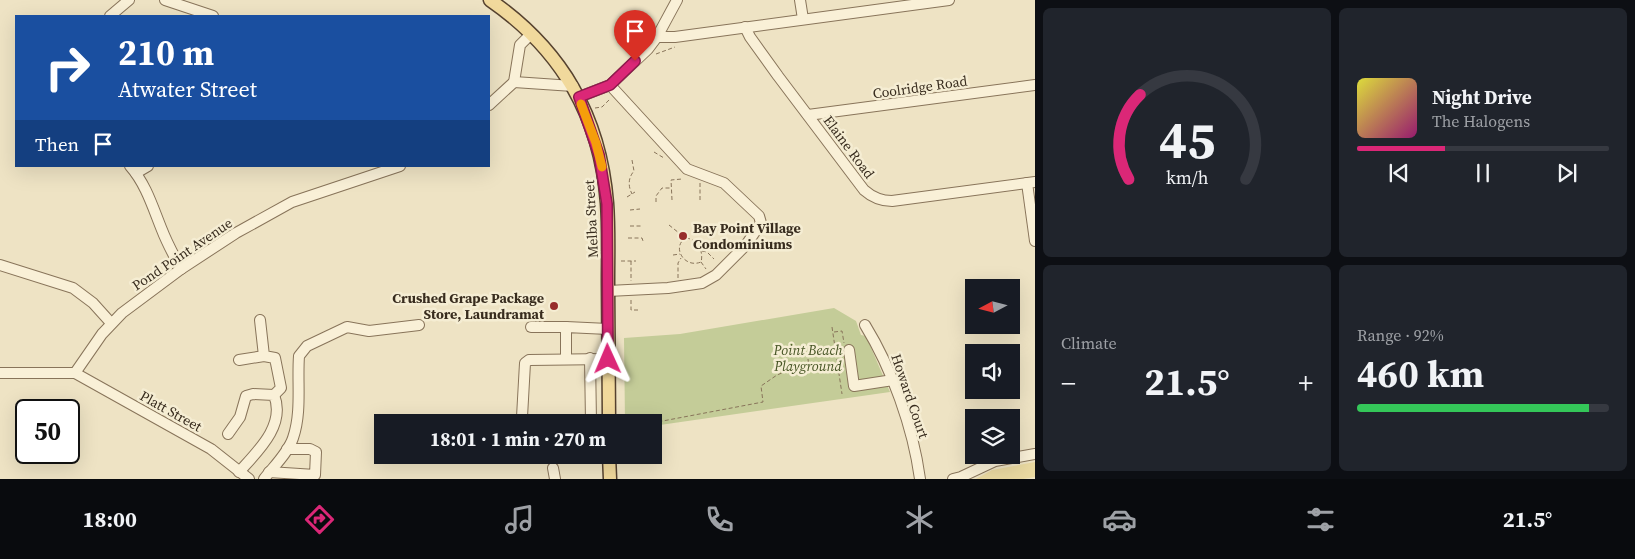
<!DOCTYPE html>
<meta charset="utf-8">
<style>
:root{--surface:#171b24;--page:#20242c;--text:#f1f3f6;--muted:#9ea1a6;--line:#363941;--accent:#db2777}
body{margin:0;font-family:"Source Serif 4",serif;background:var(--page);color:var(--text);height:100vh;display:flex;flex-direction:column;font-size:19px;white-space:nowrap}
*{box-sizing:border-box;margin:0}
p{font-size:16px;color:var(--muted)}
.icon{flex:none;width:28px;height:28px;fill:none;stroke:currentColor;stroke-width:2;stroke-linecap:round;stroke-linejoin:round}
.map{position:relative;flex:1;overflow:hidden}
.sheet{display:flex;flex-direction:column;gap:8px;padding:8px;background:#0d0f14;width:600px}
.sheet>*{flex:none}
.top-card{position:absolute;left:15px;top:15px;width:475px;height:152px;border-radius:0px;box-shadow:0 5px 20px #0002;background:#1a4fa0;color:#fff;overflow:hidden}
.needle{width:32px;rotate:263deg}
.tools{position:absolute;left:965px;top:279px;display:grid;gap:10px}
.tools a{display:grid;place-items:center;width:55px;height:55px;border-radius:0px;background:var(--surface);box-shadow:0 5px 20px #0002;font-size:25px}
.speed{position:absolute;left:15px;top:399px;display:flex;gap:10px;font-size:25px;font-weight:700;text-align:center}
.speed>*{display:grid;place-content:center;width:65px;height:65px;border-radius:50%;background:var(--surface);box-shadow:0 5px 20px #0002;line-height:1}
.speed .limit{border:2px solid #111;border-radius:8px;background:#fff;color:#111}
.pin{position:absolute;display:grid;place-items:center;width:42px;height:42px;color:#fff;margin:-51px -21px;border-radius:50% 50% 50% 0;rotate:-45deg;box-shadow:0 0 5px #0007}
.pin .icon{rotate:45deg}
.me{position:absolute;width:55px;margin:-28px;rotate:359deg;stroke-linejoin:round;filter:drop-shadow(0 0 4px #0008)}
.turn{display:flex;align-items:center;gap:18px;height:105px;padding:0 20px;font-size:22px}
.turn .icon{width:65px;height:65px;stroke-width:2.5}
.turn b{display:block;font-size:35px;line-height:42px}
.then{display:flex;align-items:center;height:48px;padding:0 20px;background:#0003;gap:10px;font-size:19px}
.big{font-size:38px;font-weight:700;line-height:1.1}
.sheet .tile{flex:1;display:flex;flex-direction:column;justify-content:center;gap:8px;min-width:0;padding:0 18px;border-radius:8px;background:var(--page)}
.sheet .dial{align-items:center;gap:0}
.dial svg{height:130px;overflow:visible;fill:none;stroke:var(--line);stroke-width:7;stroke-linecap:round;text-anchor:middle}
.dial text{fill:var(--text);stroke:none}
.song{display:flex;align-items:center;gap:15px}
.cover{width:60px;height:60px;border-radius:8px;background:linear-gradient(135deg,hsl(60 70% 55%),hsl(320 70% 35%))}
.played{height:5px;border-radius:2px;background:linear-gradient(90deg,var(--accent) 35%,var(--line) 35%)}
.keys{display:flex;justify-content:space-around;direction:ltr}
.heat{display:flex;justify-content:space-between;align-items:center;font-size:28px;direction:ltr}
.charge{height:8px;border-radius:4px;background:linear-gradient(90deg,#34c759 92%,var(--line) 0)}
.sheet .tiles{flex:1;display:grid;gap:8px;grid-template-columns:repeat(2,1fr)}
.trip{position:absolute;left:374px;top:414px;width:288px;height:50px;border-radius:0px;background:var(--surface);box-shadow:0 5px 20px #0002;font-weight:700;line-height:50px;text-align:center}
.menu{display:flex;height:80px;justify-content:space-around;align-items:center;background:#090b0e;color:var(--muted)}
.menu .icon{width:35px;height:35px}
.menu .selected{color:var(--accent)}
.menu b{font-size:22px;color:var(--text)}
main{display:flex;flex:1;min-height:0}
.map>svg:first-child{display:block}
</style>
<main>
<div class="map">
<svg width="1035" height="479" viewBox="0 0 1035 479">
<rect width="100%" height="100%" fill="#eee3c4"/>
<path fill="#c4cc98" d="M834,308L856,321L861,335L866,336L890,392L653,426L652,422H625L624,338L680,334Z"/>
<path fill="#ead9a1" d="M1035,462V477L1023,479H976L992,470Z"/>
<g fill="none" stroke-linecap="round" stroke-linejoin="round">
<g stroke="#88745a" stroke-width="12">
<g id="minor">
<path d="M165,0L213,16"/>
<path d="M800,0L803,19"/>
<path d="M110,16L129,0"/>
<path d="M745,27L750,37L778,76L864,190C873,198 881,201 892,201L1035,182"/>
<path d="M657,37L677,0"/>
<path d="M514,82L573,86"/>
<path d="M579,97L610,85L648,49L657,37H675L949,0"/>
<path d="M489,105L514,82L520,45L531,34"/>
<path d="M808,115L1035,85"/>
<path d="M130,166C146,184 153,208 162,230C167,243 174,256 181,269"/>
<path d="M136,173L148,166"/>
<path d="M1027,183L1035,241"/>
<path d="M0,265L73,288L93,303L111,323"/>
<path d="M608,291L668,288L702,283L716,275L746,245L761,223L759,216L724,183L687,169L610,85"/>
<path d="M260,320L264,356L275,358L281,388L274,395"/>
<path d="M865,325C892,369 913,427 920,479"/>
<path d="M531,327H566"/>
<path d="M849,350L854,386L893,380"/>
<path d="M590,358L591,422"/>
<path d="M566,359V327L608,329"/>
<path d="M239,360L264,356"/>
<path d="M0,373H75"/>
<path d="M75,373L102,334L122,313L181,269L236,233L292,202L400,166"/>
<path d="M75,373L211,449L249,479"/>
<path d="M525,422L522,417L525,363L529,360L608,359"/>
<path d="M228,434L240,417L246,396L253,394L274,395C286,425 258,451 239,472"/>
<path d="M565,455L591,458"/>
<path d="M553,468L555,479"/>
<path d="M269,472L315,475L316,452L310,449H287"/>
<path d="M264,479C274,466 288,453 293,438C302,412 297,382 299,356L307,346L347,327L369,331L419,325"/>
<path d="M953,479L961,477L995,461L1035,454"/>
</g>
</g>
<g stroke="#56422f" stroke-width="15">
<g id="major">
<path d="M490,0C562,50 600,116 607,203C609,229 608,256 608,282C608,329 609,376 609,422"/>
<path d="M609,455L610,479"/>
</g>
</g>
<g stroke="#88745a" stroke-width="1" stroke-dasharray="4 2.5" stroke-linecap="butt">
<path d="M656,54L675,47"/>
<path d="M595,108L602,107L610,99"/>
<path d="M654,152L664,158"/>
<path d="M632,160L634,171C628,178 628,186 632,194"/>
<path d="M700,183V200"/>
<path d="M627,197L635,192"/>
<path d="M672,200L671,180L682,179"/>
<path d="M656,202V196L662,188H670"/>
<path d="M630,210L640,209"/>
<path d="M669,225L679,233L682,238"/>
<path d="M630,226H641"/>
<path d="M628,238H642L643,241"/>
<path d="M686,238C697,239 704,251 701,262C684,269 671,246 686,238Z"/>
<path d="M702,251L707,252L714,259"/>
<path d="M673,255L680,254"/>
<path d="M621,261H636"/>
<path d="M631,261V281"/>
<path d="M701,262L706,269"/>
<path d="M678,278V263L681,258"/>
<path d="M631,300V310H638"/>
<path d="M832,327L842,394"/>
<path d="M834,332L842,331L844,343"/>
<path d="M808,359L809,367"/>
<path d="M788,362L789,370L842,363"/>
<path d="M652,423L763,402L761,386L777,375L789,370"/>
</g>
<use href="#minor" stroke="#f9f0d7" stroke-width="10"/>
<use href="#major" stroke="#f1d99c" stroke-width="12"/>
</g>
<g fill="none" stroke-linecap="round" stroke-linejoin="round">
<g stroke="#8e194d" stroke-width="12">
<path id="route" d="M608,359L607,204L599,155L579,97L610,85L635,61"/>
</g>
<use href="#route" stroke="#db2777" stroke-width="9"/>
<path stroke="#f59e0b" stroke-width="9" d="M581,104L596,143L602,167"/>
</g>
<g fill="#972d2b" stroke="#f5edd3" stroke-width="2">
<circle cx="683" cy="236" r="5"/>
<circle cx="554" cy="306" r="5"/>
</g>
<g text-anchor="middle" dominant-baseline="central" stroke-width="5" stroke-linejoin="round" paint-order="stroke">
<g font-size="14" fill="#382c1e" stroke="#f5edd3">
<text transform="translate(920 87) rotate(-8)">Coolridge Road</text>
<text transform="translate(849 147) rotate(53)">Elaine Road</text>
<text transform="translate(591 219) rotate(-93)">Melba Street</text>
<text transform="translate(182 254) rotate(-34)">Pond Point Avenue</text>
<text transform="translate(910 396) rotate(71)">Howard Court</text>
<text transform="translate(171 411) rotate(29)">Platt Street</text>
</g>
<g font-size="14" font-weight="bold" fill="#382c1e" stroke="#f5edd3" text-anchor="start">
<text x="693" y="228">Bay Point Village<tspan x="693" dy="16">Condominiums</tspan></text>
<text x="544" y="298" text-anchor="end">Crushed Grape Package<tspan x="544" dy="16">Store, Laundramat</tspan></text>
</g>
<g font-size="14" font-style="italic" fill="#475525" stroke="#f5edd3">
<text x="808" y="350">Point Beach<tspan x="808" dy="16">Playground</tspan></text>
</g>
</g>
</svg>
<div class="tools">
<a><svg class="needle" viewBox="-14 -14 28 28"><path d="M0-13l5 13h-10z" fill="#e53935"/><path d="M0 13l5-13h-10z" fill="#9ea1a6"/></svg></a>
<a><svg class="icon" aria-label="sound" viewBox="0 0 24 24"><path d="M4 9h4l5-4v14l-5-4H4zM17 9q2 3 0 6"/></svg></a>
<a><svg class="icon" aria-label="layers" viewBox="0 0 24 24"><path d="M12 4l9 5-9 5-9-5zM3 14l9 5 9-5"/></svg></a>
</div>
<div class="speed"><div class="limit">50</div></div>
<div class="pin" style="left:635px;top:61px;background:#d93025"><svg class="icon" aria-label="arrive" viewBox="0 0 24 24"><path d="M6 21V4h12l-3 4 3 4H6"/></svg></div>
<svg class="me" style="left:608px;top:359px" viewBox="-20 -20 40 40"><path d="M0-17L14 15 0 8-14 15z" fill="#db2777" stroke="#fff" stroke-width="4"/></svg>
<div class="trip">18:01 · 1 min · 270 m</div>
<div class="top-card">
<div class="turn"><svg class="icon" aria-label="right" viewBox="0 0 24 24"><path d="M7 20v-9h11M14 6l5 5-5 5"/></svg><div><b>210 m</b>Atwater Street</div></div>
<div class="then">Then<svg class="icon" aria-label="arrive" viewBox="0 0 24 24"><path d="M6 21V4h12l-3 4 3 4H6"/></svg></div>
</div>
</div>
<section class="sheet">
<div class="tiles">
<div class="tile dial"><svg viewBox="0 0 100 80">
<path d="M14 69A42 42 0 1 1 86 69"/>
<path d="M14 69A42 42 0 0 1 21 17" stroke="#db2777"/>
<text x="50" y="56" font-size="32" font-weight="700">45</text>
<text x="50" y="72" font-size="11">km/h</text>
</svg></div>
<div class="tile">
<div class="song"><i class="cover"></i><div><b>Night Drive</b><p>The Halogens</p></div></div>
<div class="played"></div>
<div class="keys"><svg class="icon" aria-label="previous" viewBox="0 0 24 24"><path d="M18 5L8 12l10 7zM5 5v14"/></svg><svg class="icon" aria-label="pause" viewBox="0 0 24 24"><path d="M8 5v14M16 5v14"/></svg><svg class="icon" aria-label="next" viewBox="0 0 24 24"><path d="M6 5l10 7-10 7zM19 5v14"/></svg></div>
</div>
<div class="tile"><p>Climate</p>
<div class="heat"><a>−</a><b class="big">21.5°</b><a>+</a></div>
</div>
<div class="tile"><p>Range · 92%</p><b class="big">460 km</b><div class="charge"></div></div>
</div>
</section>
</main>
<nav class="menu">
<b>18:00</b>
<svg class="icon selected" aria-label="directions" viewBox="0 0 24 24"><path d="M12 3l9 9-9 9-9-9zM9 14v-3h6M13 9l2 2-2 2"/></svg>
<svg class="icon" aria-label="music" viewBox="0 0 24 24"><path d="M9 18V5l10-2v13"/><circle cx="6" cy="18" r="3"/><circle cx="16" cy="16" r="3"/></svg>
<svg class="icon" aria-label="phone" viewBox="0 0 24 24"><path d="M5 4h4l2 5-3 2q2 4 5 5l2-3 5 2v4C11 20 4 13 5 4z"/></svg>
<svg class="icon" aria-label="climate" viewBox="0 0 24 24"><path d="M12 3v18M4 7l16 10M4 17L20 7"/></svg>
<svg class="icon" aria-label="car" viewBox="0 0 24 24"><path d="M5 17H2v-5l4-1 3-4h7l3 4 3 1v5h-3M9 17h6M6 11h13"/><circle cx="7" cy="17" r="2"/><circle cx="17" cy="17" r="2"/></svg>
<svg class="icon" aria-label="filters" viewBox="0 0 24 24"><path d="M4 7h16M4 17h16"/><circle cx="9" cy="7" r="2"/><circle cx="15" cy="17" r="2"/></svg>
<b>21.5°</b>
</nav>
